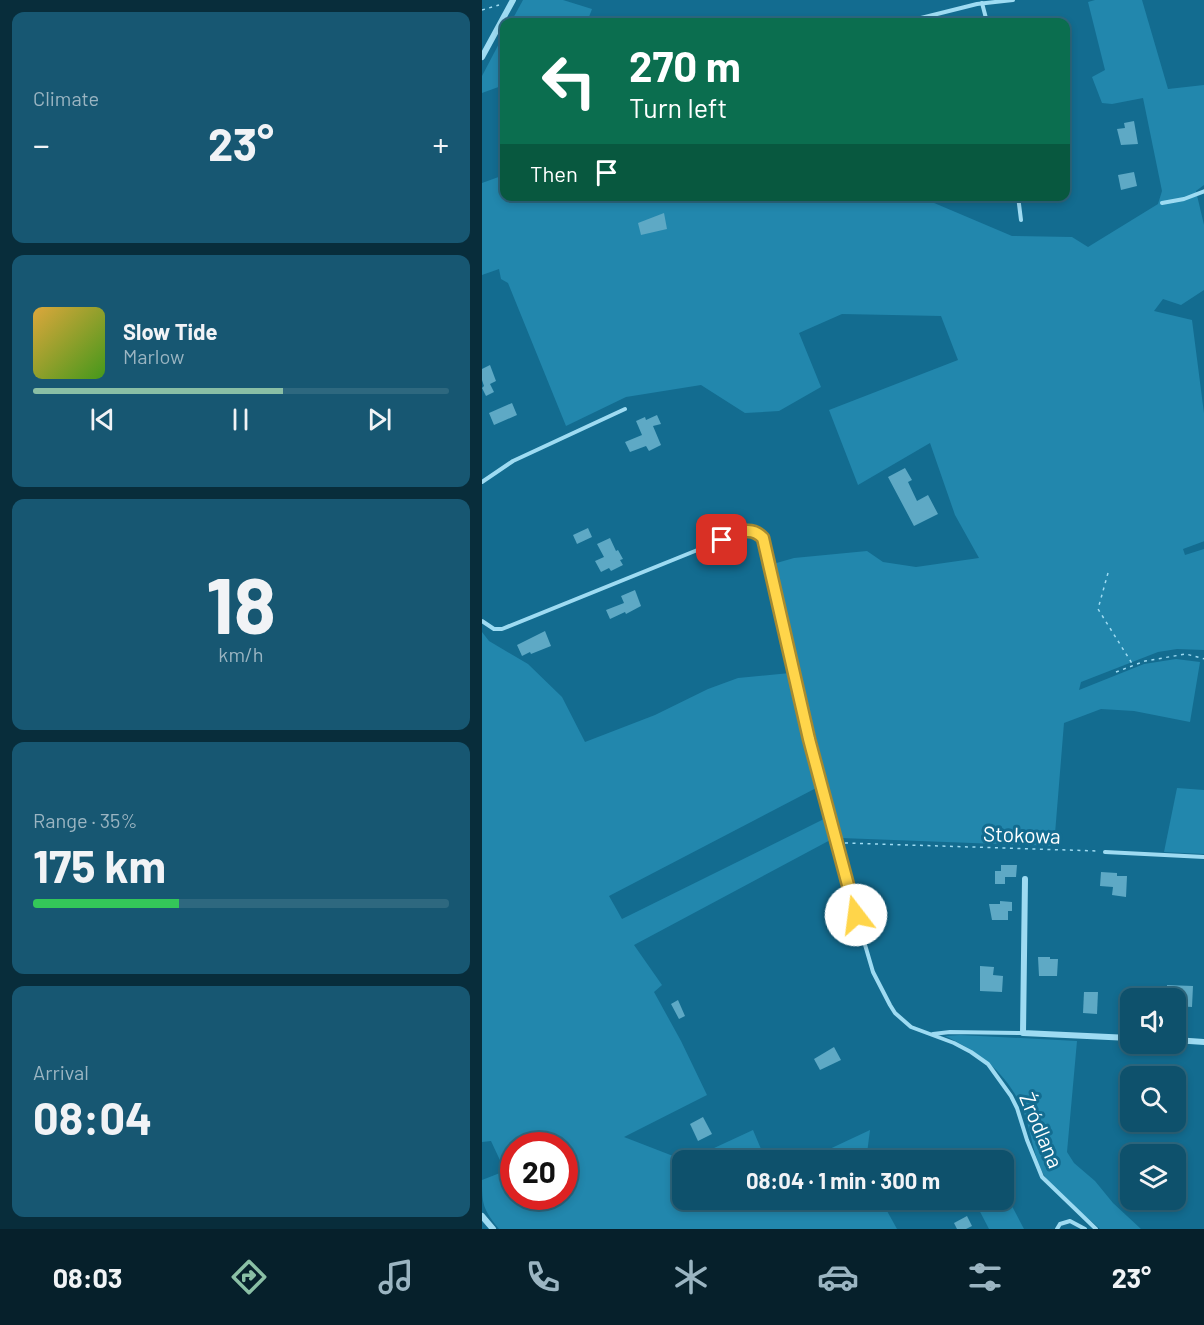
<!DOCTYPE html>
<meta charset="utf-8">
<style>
:root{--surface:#0e516c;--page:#175772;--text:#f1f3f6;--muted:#9bb5c2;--line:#2e687f;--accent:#8abfa5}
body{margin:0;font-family:Barlow,sans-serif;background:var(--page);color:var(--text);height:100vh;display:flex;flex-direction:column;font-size:22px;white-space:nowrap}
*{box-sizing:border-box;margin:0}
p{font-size:20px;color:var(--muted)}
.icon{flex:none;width:33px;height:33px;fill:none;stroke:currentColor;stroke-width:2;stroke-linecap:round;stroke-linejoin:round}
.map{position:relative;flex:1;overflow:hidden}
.sheet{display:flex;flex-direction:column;gap:12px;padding:12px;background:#082d3b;width:482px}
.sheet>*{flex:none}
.banner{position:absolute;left:18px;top:18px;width:570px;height:183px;border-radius:12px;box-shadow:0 3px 9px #0003,0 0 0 2px var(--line);background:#0b6e4f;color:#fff;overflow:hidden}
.controls{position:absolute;left:638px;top:988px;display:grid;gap:12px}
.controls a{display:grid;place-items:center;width:66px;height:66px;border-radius:12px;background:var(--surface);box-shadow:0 3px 9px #0003,0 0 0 2px var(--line);font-size:30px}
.speed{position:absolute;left:18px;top:1132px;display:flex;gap:12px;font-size:30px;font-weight:700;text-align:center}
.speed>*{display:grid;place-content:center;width:78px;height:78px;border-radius:50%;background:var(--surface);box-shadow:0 3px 9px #0003,0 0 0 2px var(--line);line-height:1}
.speed .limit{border:9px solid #d22;background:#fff;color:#111}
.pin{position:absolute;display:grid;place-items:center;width:51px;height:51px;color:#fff;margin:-26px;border-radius:12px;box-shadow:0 3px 9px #0006}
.me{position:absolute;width:66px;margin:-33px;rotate:345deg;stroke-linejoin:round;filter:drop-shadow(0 0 4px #0008)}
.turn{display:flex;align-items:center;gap:21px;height:126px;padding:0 30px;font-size:27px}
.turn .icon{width:78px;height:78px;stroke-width:2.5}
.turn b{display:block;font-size:42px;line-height:51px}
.then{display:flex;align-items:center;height:57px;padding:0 30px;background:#0003;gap:12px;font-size:22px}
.big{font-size:45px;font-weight:700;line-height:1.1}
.sheet .tile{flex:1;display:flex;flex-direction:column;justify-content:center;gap:9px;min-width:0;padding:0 21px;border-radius:12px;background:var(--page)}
.sheet .dial{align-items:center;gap:0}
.dial b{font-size:78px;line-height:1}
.song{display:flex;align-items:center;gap:18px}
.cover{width:72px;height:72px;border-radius:9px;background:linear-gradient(135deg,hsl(40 70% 55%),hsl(100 70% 35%))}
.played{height:6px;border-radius:3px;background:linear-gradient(90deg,var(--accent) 60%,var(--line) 60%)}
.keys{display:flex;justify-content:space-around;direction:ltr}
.heat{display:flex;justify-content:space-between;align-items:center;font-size:33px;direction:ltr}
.charge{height:9px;border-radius:4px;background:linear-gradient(90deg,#34c759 35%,var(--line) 0)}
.trip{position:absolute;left:190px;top:1150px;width:342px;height:60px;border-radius:12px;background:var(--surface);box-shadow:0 3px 9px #0003,0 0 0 2px var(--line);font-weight:700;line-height:60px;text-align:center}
.menu{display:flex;height:96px;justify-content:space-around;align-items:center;background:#06202b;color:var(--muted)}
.menu .icon{width:42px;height:42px}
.menu .active{color:var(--accent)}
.menu b{font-size:27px;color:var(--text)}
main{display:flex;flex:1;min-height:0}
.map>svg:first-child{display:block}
</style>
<main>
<section class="sheet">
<div class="tile"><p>Climate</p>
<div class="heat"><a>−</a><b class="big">23°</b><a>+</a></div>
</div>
<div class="tile">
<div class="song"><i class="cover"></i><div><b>Slow Tide</b><p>Marlow</p></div></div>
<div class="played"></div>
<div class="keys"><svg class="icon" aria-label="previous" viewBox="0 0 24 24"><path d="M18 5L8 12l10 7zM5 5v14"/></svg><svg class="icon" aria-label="pause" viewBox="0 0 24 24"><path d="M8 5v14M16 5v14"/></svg><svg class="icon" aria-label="next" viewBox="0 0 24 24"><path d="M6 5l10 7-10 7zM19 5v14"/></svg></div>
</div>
<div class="tile dial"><b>18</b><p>km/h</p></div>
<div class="tile"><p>Range · 35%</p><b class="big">175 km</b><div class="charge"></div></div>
<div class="tile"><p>Arrival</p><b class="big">08:04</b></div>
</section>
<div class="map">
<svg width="723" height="1229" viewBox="0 0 723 1229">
<rect width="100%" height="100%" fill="#136c90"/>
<g fill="#2287ad" fill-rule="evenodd">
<path d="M41,0H81L110,9L105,22H29Z"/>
<path d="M613,0H660L686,89L722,85V185L714,191L722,225V290L699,305L681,299L672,311L710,320L723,421V541L701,549L703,555L722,549V650L695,649L676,652L599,682L597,690L662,664L694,659L718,662L708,722L652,711L619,709L582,723L572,846L359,838L291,564L312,558L385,551L401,562L434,567L497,558L473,515L448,443L376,485L347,410L476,360L459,316L360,314L317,333L339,387L297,411L263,413L219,385L144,397L84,426L26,283L19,279L17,269L0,275V183L22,175V196L438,197L530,236L590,237L606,247L676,204L680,191L661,98L630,104L620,103L610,77L623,70L606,2Z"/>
<path d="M22,34V85L0,93V76Z"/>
<path d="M0,632L7,641L46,664L80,697L103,742L173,715L226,689L256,678L308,673L338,786L127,896L140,919L346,817L352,838L152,945L180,985L172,992L199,1041L225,1095L142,1137L204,1161L271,1130L279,1149V1161H201V1200H399L415,1229H17C1,1209 0,1205 0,1180L23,1171L9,1141L0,1142ZM32,1146H82V1197H32Z"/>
<path d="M695,788L722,790V854L682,852Z"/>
<path d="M478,1035L595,1041L585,1152L592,1163L613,1181L631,1203L659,1229H618C602,1214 573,1193 562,1175C553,1160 550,1139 545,1122C533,1080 502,1054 463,1036Z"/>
<path d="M388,1130L384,1161H322Z"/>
<path d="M522,1191L542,1229H507L493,1202L497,1200H522Z"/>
</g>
<g fill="#5ea9c5">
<path d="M652,121L656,144L639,145L635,129L643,128L642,123Z"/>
<path d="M652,172L655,186L639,190L636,175Z"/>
<path d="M182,213L185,229L159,235L156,223Z"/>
<path d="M8,365L14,381L8,384L12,392L4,396L0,388L2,386L0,380V369Z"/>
<path d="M30,403L35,415L12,425L7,413Z"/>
<path d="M175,415L179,424L171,426L179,445L167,451L164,446L148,452L143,442L160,435L154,421L163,417L164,420Z"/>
<path d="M423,468L430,480L426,482L435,501L446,495L456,514L432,526L406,477Z"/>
<path d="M106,528L110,537L95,544L91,535Z"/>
<path d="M128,538L134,551L136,550L141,559L138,560L141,565L129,571L127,568L119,572L113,561L122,557L115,544Z"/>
<path d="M153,590L159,606L144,614L143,612L128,619L124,610L142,603L139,596Z"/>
<path d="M63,631L69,646L49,654L48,652L40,656L35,645Z"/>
<path d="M519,865H535L534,877H523V884H513V871H519Z"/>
<path d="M619,872L635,873V876H645L644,897L630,895L631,887L618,886Z"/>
<path d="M518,901L530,902V911H526V920H510L507,904H518Z"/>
<path d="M556,957H568V959H576L575,976H557Z"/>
<path d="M498,966L512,967L511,975L521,976L520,992L498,991Z"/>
<path d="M685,985L711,986L710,1007L693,1006V999H685Z"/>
<path d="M602,992H616L615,1014L601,1013Z"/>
<path d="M196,1000L203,1016L197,1019L189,1004Z"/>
<path d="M352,1047L359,1060L338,1070L332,1059Z"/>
<path d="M221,1117L230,1134L216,1141L208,1124Z"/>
<path d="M485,1216L490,1226L484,1229H475L472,1223Z"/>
</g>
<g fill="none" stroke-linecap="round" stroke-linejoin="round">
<g stroke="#9edbf2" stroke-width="1.5" stroke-dasharray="3 4.5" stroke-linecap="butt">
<path d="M0,10L17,5"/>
<path d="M626,573L616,609L651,665"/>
<path d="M634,672L663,661L704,654L723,659"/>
<path d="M363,843L616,851"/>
</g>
<g stroke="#9edbf2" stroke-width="4">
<path d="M500,3L505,22"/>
<path d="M427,21L495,4L531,0"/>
<path d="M536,196L539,220"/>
<path d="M680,203L702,199L723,191"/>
<path d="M0,482L31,461L143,409"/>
<path d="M0,621L12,629H20L260,532L268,530L275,532L281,538L284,546L291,585L302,626L327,739L369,897L391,972L408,1005L413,1013L429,1027L472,1043L489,1052L506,1064L529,1096L535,1108L545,1140L560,1177L614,1229"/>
<path d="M623,852L723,857"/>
<path d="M451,1034L468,1032L541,1033"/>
<path d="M575,1229L578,1224L588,1221L603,1229"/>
</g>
<g stroke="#9edbf2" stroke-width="6">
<path d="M0,57L31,0"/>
<path d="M543,879L541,1033L648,1038"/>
<path d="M693,1040L723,1042"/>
<path d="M0,1216L11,1229"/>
</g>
</g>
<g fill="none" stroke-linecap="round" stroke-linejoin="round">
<g stroke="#a68a30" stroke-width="15">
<path id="route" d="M240,540C254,534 268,524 281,538L327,739L374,915"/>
</g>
<use href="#route" stroke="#ffd54a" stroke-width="10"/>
</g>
<g text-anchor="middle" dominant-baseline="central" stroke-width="6" stroke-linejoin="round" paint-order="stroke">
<g font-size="21" fill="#fff" stroke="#136c90">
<text transform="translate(540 834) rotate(2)">Stokowa</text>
<text transform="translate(560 1130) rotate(67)">Źródlana</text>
</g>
</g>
</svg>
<div class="controls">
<a><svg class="icon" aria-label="sound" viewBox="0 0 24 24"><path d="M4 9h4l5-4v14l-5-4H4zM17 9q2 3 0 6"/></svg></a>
<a><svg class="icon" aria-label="search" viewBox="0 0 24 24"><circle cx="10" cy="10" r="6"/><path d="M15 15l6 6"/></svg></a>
<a><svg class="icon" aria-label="layers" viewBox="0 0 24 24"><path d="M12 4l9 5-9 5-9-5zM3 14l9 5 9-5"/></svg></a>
</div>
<div class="speed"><div class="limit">20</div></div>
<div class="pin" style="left:240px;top:540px;background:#d93025"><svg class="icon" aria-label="arrive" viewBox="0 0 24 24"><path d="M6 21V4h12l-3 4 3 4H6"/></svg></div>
<svg class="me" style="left:374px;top:915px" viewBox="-20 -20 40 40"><circle r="19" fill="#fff"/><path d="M0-13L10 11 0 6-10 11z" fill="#ffd54a"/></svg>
<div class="trip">08:04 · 1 min · 300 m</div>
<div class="banner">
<div class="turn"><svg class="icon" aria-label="left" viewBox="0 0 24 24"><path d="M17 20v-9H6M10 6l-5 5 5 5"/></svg><div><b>270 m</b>Turn left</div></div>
<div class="then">Then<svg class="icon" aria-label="arrive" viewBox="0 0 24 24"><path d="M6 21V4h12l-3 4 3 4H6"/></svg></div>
</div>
</div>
</main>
<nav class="menu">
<b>08:03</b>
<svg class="icon active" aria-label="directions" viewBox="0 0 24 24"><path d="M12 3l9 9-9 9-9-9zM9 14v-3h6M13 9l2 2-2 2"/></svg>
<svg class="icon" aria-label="music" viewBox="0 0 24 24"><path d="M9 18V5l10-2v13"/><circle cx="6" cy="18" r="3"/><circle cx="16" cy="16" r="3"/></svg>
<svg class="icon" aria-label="phone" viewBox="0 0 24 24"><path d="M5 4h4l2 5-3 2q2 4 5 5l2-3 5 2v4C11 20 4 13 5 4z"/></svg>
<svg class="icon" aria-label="climate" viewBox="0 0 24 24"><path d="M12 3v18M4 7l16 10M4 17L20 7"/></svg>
<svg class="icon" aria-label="car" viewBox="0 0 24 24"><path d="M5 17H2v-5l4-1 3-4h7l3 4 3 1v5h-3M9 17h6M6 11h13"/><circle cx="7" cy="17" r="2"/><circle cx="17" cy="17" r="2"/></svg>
<svg class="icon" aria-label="filters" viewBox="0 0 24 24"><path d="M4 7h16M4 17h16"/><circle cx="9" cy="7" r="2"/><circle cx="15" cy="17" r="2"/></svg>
<b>23°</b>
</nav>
